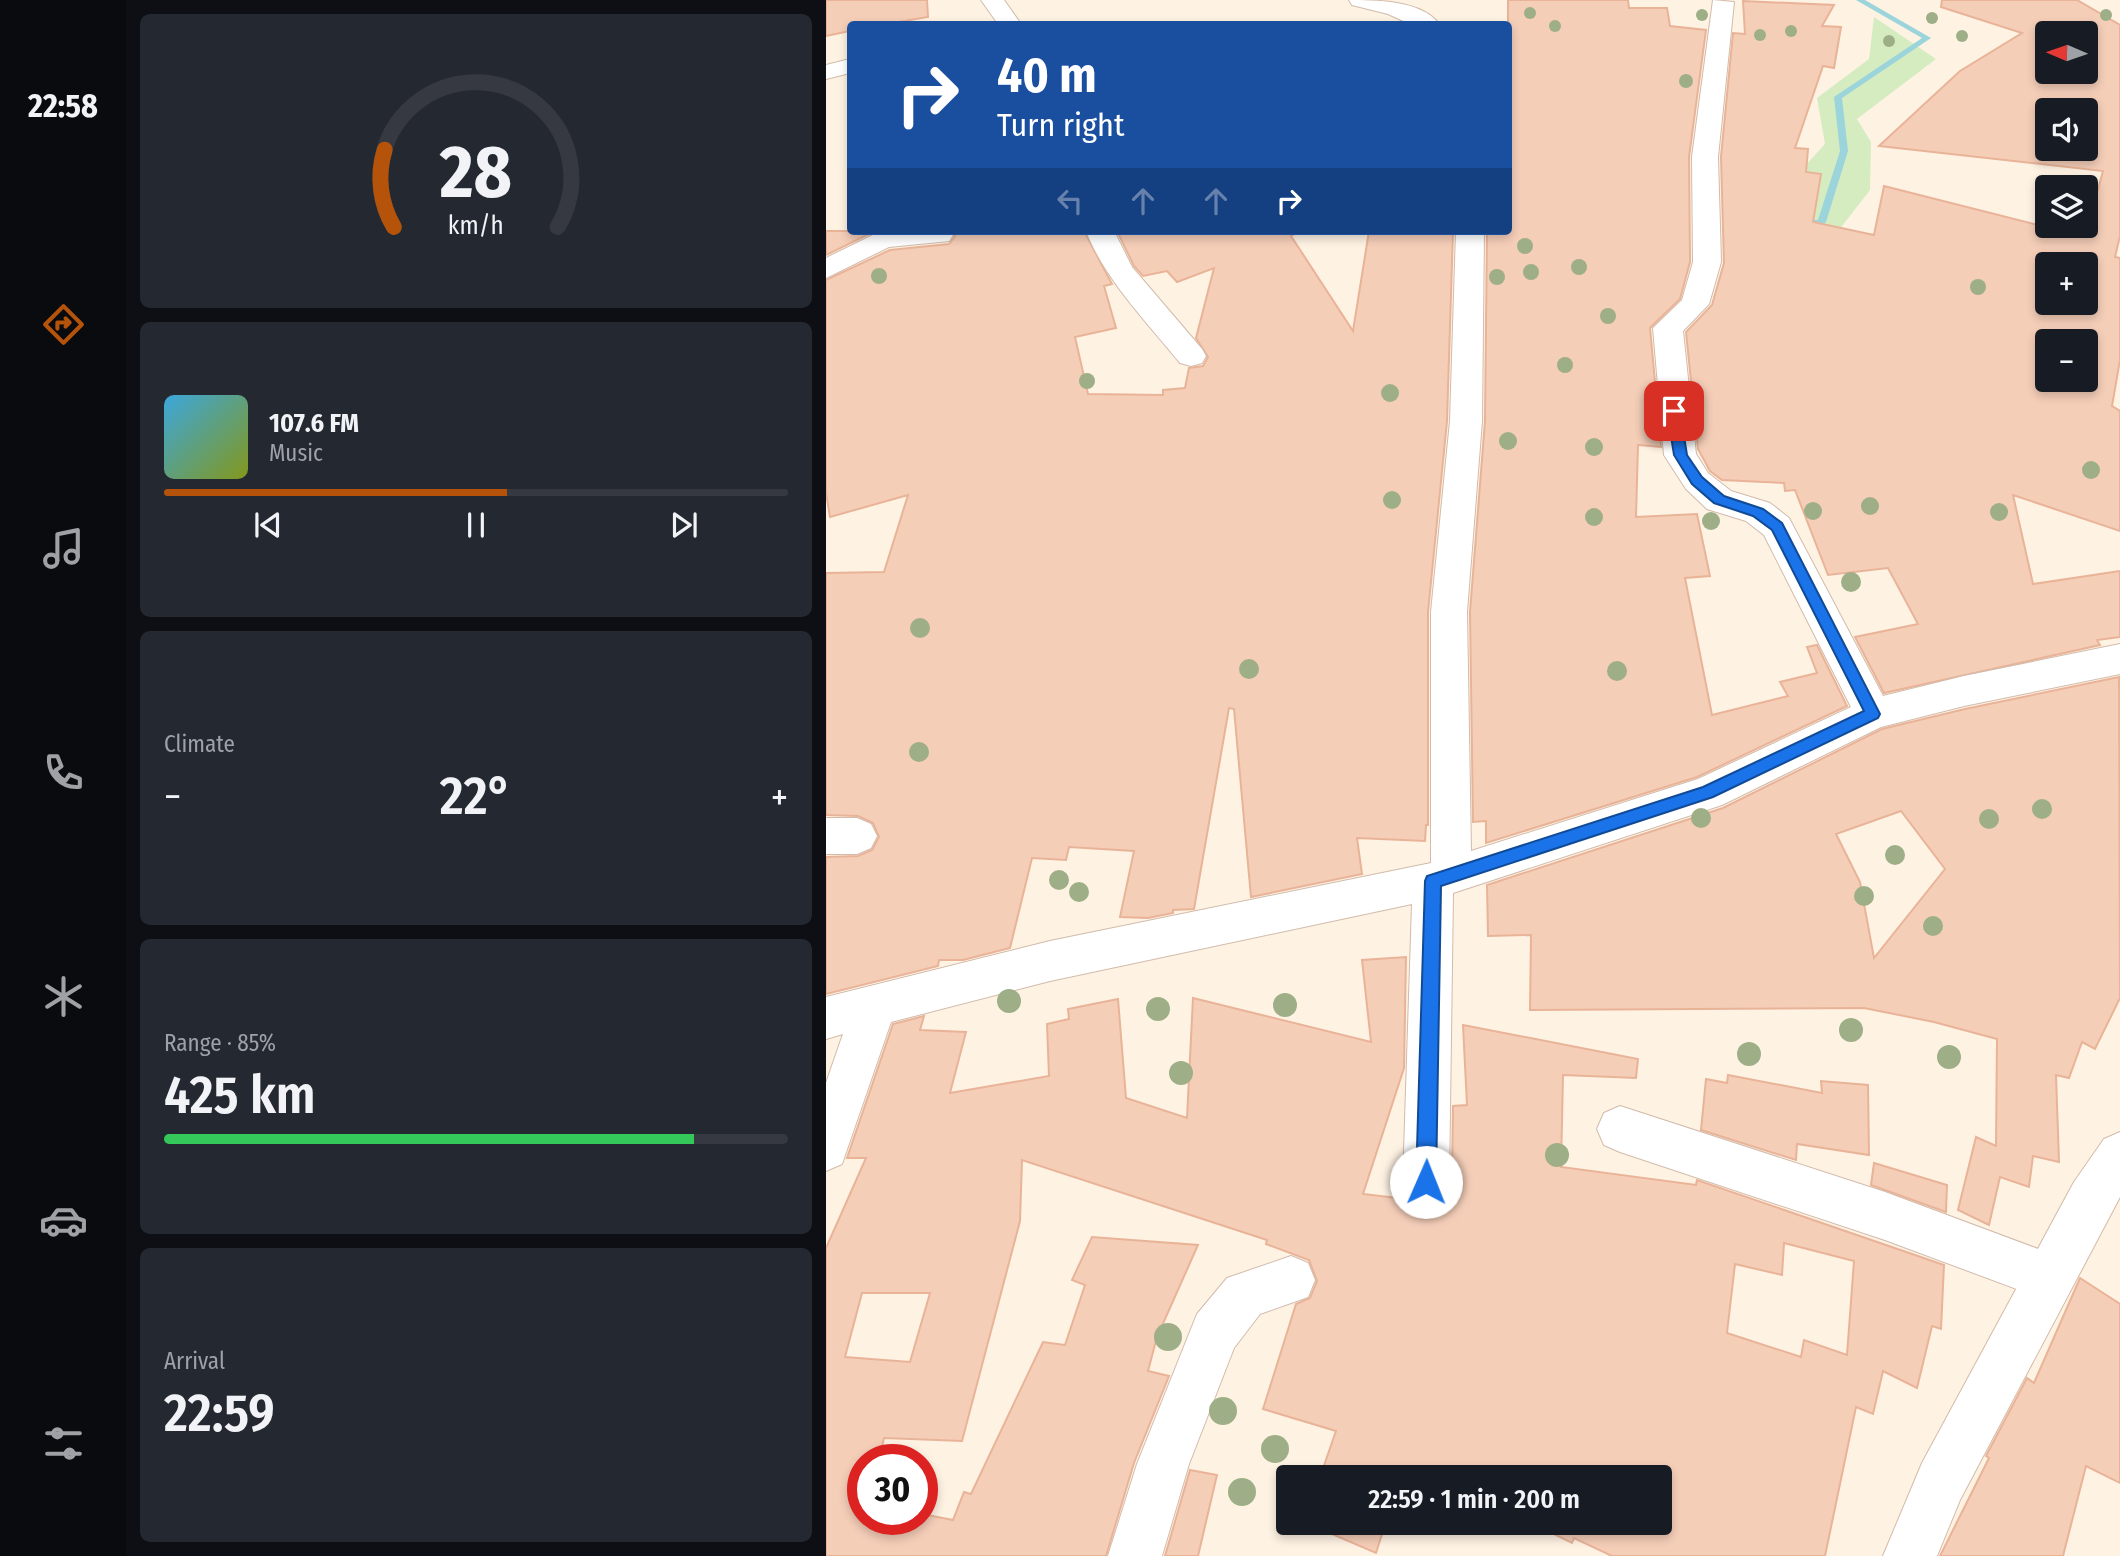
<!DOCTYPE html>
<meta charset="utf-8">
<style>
:root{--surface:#171b24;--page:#242831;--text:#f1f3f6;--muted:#9ea1a6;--line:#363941;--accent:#b45309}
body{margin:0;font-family:"Fira Sans Condensed",sans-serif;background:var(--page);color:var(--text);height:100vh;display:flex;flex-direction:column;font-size:26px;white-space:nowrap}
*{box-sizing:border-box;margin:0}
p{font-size:23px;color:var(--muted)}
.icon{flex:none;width:38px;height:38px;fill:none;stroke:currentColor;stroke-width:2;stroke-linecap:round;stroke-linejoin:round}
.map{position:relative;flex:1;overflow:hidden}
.side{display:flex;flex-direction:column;gap:14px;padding:14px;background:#0d0f14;width:700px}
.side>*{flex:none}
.banner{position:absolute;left:21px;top:21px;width:665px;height:214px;border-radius:7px;box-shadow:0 4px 10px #0003;background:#1a4fa0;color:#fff;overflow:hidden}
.needle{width:46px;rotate:272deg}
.fabs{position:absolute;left:1209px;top:21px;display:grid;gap:14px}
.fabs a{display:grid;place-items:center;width:63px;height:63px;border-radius:7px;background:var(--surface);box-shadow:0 4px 10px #0003;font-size:35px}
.speed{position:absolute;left:21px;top:1444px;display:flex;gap:14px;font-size:35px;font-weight:700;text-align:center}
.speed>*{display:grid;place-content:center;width:91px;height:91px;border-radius:50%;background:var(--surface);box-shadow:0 4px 10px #0003;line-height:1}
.speed .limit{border:10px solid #d22;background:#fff;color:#111}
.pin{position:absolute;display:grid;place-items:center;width:60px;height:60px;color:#fff;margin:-30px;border-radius:14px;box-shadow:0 4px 10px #0006}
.me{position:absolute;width:77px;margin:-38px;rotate:1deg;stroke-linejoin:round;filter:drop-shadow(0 0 5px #0008)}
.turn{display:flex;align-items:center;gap:24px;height:147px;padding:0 35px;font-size:32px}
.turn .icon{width:91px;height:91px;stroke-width:2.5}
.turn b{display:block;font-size:49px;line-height:60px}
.lanes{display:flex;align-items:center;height:66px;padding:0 35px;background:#0003;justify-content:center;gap:35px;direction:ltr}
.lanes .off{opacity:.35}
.big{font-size:52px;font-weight:600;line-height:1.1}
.side .card{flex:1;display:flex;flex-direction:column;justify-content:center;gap:10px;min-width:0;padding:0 24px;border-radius:10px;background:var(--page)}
.side .dial{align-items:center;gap:0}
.dial svg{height:182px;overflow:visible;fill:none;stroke:var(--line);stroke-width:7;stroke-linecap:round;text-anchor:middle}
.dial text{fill:var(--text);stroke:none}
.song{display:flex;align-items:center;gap:21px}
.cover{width:84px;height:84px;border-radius:10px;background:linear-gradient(135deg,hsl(200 70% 55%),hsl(70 70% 35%))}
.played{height:7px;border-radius:4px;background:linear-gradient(90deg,var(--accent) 55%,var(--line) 55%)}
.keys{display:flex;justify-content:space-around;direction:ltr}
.heat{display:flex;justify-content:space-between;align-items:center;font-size:38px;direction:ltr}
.charge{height:10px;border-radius:5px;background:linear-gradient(90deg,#34c759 85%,var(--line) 0)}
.trip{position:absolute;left:450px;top:1465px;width:396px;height:70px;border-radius:7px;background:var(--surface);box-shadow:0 4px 10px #0003;font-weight:600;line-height:70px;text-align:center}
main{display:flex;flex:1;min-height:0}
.tabs{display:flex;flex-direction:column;width:126px;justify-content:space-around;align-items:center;background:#090b0e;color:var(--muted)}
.tabs .icon{width:49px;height:49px}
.tabs .active{color:var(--accent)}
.tabs b{font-size:32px;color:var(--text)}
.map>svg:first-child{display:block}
</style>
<main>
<nav class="tabs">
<b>22:58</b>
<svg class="icon active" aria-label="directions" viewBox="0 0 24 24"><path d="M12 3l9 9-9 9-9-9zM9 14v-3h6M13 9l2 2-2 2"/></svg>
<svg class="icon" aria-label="music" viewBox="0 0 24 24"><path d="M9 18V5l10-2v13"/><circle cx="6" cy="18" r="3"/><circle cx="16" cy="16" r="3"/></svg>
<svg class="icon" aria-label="phone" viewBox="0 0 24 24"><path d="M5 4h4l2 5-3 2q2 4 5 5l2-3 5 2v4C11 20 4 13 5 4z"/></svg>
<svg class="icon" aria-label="climate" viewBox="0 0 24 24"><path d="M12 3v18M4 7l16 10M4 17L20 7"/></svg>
<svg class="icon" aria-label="car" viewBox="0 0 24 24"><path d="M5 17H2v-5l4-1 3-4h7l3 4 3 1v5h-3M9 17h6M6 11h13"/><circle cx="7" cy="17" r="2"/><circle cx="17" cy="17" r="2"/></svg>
<svg class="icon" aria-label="filters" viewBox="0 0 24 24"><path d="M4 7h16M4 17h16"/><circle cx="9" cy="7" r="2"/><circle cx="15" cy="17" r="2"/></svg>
</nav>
<section class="side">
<div class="card dial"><svg viewBox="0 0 100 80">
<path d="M14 69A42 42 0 1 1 86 69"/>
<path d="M14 69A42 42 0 0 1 10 35" stroke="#b45309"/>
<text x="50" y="56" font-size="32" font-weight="700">28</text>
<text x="50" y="72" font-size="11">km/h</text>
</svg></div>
<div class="card">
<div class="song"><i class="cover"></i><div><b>107.6 FM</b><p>Music</p></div></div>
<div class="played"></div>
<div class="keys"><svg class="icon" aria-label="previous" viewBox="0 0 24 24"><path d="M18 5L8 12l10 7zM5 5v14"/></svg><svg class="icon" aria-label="pause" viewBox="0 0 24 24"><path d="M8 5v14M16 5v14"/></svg><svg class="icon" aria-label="next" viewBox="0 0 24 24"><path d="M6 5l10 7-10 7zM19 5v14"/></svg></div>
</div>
<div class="card"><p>Climate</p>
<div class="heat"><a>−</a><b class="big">22°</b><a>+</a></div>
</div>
<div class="card"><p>Range · 85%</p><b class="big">425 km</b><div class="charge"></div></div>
<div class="card"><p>Arrival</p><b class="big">22:59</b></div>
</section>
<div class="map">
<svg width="1294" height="1556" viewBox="0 0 1294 1556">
<rect width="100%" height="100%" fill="#fef2e3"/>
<path fill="#d4ecc0" d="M1048,17L1110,59L1031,119L1045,142L1044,190L1003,243L935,214L999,144L991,98L1043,59Z"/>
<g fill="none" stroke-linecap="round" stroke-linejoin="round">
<path fill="#9bd4db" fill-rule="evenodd" d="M1030,0H1039L1105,38L1016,98L1022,151L1000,222L996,225H970L969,223L973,220H992L1014,151L1008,97L1096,38Z"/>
</g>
<g fill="#f5ceb8" stroke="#e9b398" stroke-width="2" fill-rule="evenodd">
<path d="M0,0H101L102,17L61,24H24V31L0,36Z"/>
<path d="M682,0H802L803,8H841L844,26L880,30L863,157L864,262L854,299L824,328L835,447L812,445L810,517L871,514L884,576L859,578L886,715L962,696L954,682L991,673L981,647L991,645L1021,706L871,777L660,843V821L647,822L644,612L659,421L661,231H682Z"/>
<path d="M1116,0H1251L1294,25V236L1289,257L1294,258V360L1286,406L1294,411V531L1187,495L1207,584L1294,571V637L1271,640L1274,645L1058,693L1029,637L1092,624L1062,568L1002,575L969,490L959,491L958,483L896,480L884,471L872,449L860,332L886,305L898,263L895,157L907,33L919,34L917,1L1008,5L996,26L1015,27L1008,68L997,66L969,148L982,149L980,172L995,174L987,222L1048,235L1058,186L1259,237L1277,171L1053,146L1134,71L1196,33L1115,7ZM1222,33H1260V72H1222ZM1222,110H1260V149H1222ZM1222,264H1260V303H1222ZM1222,341H1260V380H1222Z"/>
<path d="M0,231H49L0,255Z"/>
<path d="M127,231H258L286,284L278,286L290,328L249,337L262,394L337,395V390L359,388L363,368L377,366L382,357L370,338L388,268L351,282L341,271L317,276L308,266L291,231H474L465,236L527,331L543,231H627L621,421L602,612V825H600L599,841L531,838L536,874L425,897L408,709L403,708L368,909L347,910V913L322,918L294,917L308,851L243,847L240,860L206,858L184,948L137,960H113L112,966L0,994V857L32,856L46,850L53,837L47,823L32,816L0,815V573L58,572L82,495L4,517L0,493V280L64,250L123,244L129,236Z"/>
<path d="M1293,677L1294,998L1269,1049L1256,1042L1243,1078L1230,1075L1233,1162L1207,1156L1203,1187L1174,1177L1163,1225L1132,1210L1150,1137L1170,1146L1171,1039L1108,1022L1038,1008L704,1010L705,935L662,936L661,885L897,808L1056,729L1139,709ZM1075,811L1119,869L1048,958L1034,882L1010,834Z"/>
<path d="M580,957L578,1068L537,1194L580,1199L599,1207L620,1204L626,1182L627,1106L641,1105L637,1025L812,1059L810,1078L737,1075L735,1167L870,1185L871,1180L1118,1265L1115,1329L1106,1326L1091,1388L1057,1371L1047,1414L1030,1407L999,1556H786L748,1538L746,1543L703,1522H833V1477H494L510,1431L437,1409L470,1304L484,1298L491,1281L483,1260L440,1244L441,1240L196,1160L194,1221L136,1441L58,1438L53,1460H37V1519H96V1514L127,1520L138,1492L145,1494L217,1342L239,1345L259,1285L246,1280L266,1237L372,1245L331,1337L322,1371L343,1376L308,1463L280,1556H0V1248L40,1158H21L67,1024L98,1016L94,1030L140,1032L124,1093L223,1076L221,1024L243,1019L242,1009L292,999L300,1098L361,1118L367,998L545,1042L536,960ZM958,1243L1028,1261L1021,1355L978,1340L975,1357L901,1333L909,1264L956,1275ZM36,1293H104L84,1362L19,1357Z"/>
<path d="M902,1075L996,1093L995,1081L1042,1085L1043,1155L971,1144L970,1160L875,1130L880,1079L901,1083Z"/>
<path d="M1048,1163L1121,1185L1120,1212L1045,1185Z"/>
<path d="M1254,1278L1294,1304V1483L1260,1466L1237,1556H1114L1163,1458L1160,1456L1201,1378L1208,1383Z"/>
<path d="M364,1470L391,1475L372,1556H339Z"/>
<path d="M478,1522H560L550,1553Z"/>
</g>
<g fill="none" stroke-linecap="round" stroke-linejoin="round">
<g stroke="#d2bbab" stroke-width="2">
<g id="street">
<path d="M155,0H178L195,24H172Z"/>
<path d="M523,0C548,0 596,0 613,24H584L562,14L526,5Z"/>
<path d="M887,0L908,2L892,157L895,262L883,304L857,331L870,454L882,473L905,491L944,503L963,518L1057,696L1138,676L1294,644V674L1138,706L1055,727L896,805L627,893L623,1182L617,1199L600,1205L583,1199L577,1182L586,904L224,981L65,1022L16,1164L0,1171V1083L17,1034L0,1039V997L224,941L605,863V612L624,421L630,231H658L656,421L641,612L645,851L872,779L1025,707L938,535L920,521L881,509L860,489L838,455L827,328L856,300L867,262L866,157Z"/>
<path d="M24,59V73L0,79V65Z"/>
<path d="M55,231H124L127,235L123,241L63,247L0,278V258Z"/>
<path d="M260,231H288L306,267L376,349L380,356L376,363L365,366L354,363C320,321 280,281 260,231Z"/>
<path d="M0,818H31L45,824L51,836L45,848L31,854H0Z"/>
<path d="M794,1106L1059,1192L1223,1253L1240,1260L1247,1277L1240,1294L1223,1301L1059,1240L794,1152L778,1145L771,1129L778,1113Z"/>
<path d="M465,1256L482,1263L489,1280L482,1297L434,1314L408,1348L363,1464L336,1556H282L311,1464L371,1314L401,1278Z"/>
</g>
</g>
<g stroke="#d5baa8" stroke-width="2">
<path id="secondary" d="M1294,1132V1197L1134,1500L1111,1556H1057L1096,1463L1248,1182L1278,1139Z"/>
</g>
<use href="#street" fill="#fff" fill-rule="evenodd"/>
<use href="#secondary" fill="#fff" fill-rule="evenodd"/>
</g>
<g fill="#9eaf87">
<circle cx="704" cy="13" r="6"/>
<circle cx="876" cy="15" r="6"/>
<circle cx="1280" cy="15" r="6"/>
<circle cx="1106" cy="18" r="6"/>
<circle cx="729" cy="26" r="6"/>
<circle cx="965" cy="31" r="6"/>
<circle cx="934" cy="35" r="6"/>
<circle cx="1136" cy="36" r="6"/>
<circle cx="1063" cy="41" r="6"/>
<circle cx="860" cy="81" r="7"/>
<circle cx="699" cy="246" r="8"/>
<circle cx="753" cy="267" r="8"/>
<circle cx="705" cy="272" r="8"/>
<circle cx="53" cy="276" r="8"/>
<circle cx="671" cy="277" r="8"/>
<circle cx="1152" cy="287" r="8"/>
<circle cx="782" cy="316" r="8"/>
<circle cx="739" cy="365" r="8"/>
<circle cx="261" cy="381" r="8"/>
<circle cx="564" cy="393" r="9"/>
<circle cx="682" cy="441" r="9"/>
<circle cx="768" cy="447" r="9"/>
<circle cx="1265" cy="470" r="9"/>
<circle cx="566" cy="500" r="9"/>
<circle cx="1044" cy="506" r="9"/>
<circle cx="987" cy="511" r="9"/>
<circle cx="1173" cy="512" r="9"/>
<circle cx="768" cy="517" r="9"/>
<circle cx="885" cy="521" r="9"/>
<circle cx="1025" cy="582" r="10"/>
<circle cx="94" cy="628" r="10"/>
<circle cx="423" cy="669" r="10"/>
<circle cx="791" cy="671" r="10"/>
<circle cx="93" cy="752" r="10"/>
<circle cx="1216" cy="809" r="10"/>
<circle cx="875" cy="818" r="10"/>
<circle cx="1163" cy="819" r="10"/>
<circle cx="1069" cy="855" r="10"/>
<circle cx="233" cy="880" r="10"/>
<circle cx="253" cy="892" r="10"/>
<circle cx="1038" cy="896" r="10"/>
<circle cx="1107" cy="926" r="10"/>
<circle cx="183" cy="1001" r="12"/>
<circle cx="459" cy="1005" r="12"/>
<circle cx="332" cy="1009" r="12"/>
<circle cx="1025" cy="1030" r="12"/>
<circle cx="923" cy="1054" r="12"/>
<circle cx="1123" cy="1057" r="12"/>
<circle cx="355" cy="1073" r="12"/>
<circle cx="731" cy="1155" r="12"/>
<circle cx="342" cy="1337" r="14"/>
<circle cx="397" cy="1411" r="14"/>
<circle cx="449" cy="1449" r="14"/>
<circle cx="416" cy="1492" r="14"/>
</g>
<path fill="#1a73e8" stroke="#114b97" stroke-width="2" d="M848,406L854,411L861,455L876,477L898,496L937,509L956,523L1054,714L1052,718L887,797L615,886L610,1182L607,1189L600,1192L593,1189L590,1182L599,881L601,876L877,787L1038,711L946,530L927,516L888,503L866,484L848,455L841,411Z"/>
</svg>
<div class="fabs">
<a><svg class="needle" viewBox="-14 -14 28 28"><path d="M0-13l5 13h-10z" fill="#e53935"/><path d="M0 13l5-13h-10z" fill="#9ea1a6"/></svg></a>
<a><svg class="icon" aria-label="sound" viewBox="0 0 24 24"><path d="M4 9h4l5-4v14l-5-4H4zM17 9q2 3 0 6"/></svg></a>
<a><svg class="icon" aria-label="layers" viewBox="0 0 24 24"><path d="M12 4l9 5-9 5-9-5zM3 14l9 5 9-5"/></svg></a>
<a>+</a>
<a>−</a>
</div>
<div class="speed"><div class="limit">30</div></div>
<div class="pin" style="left:848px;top:411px;background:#d93025"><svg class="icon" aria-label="arrive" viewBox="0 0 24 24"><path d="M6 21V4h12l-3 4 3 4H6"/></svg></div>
<svg class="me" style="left:600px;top:1182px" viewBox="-20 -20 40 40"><circle r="19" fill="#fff"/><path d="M0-13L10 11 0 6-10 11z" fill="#1a73e8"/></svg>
<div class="trip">22:59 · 1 min · 200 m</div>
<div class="banner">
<div class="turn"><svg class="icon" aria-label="right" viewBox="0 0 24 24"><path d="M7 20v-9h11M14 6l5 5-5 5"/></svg><div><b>40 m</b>Turn right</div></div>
<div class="lanes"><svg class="icon off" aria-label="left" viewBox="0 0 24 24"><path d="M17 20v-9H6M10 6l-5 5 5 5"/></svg><svg class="icon off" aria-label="ahead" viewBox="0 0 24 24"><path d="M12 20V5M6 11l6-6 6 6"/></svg><svg class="icon off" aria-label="ahead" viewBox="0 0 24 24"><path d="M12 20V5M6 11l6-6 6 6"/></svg><svg class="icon" aria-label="right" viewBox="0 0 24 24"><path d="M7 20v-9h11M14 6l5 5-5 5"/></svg></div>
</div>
</div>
</main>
